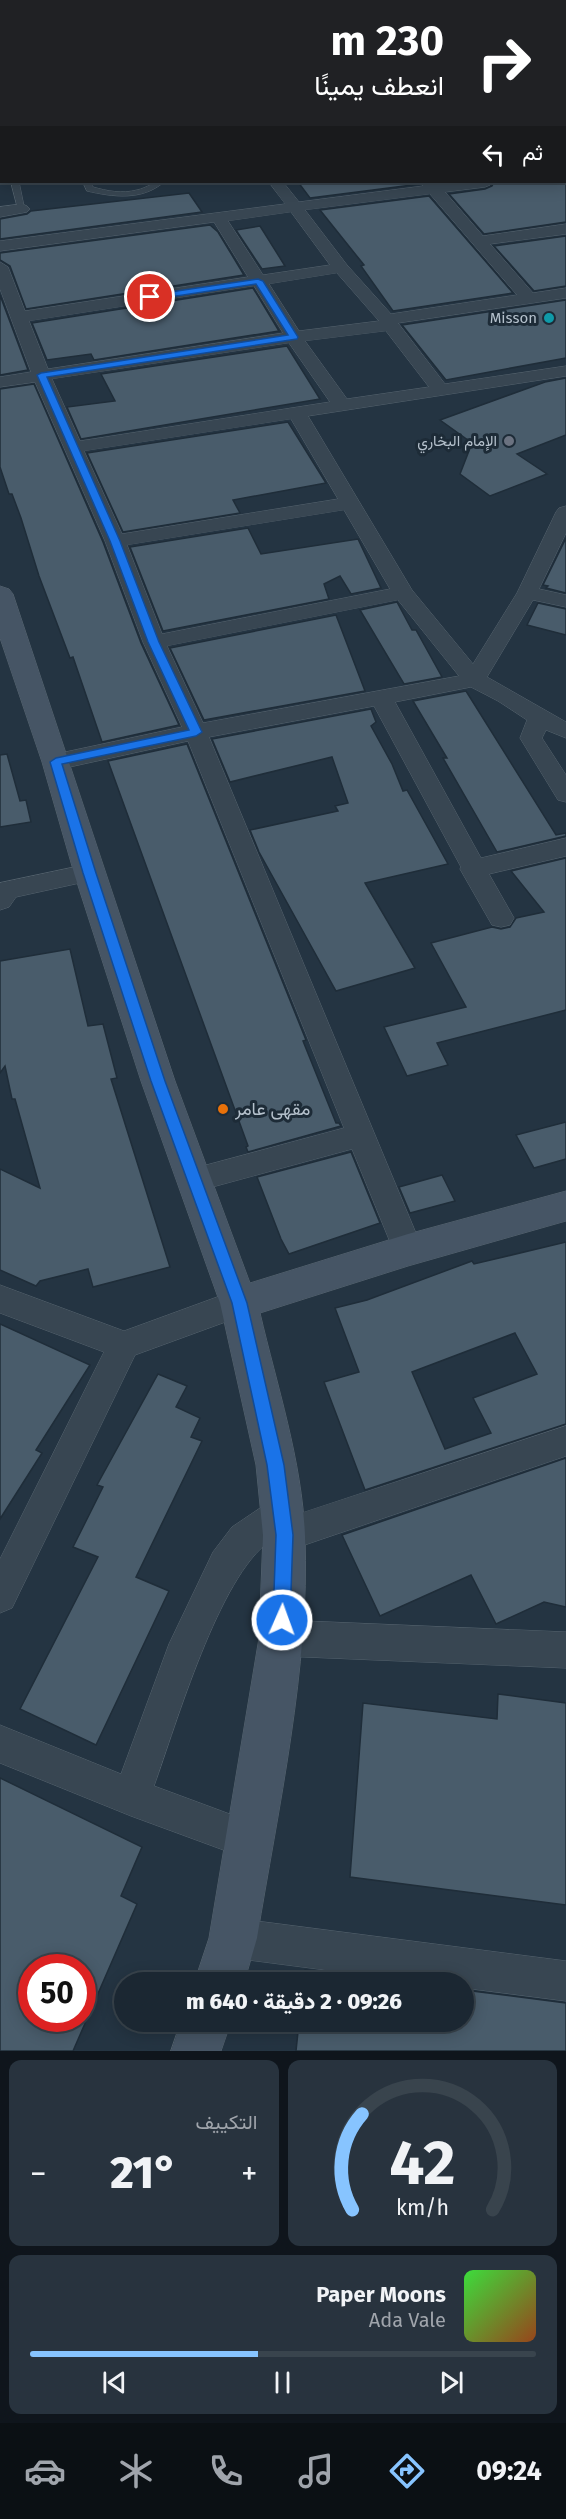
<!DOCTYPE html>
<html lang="ar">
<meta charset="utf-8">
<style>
:root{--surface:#1b2732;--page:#28333e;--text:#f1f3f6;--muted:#a0a5ac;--line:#39444d;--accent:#87c4ff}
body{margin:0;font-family:"Fira Sans",Vazirmatn,sans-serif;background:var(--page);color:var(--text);direction:rtl;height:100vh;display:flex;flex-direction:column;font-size:22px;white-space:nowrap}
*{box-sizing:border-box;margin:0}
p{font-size:20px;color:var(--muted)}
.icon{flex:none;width:33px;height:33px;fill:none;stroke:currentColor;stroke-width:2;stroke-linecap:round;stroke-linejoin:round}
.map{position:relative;height:2051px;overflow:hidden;direction:ltr}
.drawer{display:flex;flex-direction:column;gap:9px;padding:9px;background:#0f151c;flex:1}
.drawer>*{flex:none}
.hud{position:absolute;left:0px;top:0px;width:567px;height:183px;box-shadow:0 3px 15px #0003,0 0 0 2px var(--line);direction:rtl;background:#202124;color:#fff;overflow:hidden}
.speed{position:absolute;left:18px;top:1954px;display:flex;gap:12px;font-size:30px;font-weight:700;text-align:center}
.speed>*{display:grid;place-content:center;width:78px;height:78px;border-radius:50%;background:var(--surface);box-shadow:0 3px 15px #0003,0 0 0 2px var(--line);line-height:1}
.speed .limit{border:9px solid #d22;background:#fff;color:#111}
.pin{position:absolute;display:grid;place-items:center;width:51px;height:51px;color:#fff;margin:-26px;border:3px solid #fff;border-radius:50%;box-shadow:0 2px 6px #0007}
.me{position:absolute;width:66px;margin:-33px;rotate:2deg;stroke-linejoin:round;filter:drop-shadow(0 0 4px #0008)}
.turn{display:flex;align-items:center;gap:21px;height:126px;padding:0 24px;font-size:27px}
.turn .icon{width:78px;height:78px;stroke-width:2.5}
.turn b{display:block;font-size:42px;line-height:51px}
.then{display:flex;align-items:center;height:57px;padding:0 24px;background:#0003;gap:12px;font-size:22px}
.big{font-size:45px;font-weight:800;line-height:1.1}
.drawer .widget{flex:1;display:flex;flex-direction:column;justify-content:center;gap:9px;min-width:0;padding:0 21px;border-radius:12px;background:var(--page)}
.drawer .dial{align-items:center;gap:0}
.dial svg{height:156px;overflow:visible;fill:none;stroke:var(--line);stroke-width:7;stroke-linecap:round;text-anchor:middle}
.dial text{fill:var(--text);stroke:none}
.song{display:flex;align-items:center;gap:18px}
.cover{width:72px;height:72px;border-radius:9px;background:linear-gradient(135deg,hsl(120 70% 55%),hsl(20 70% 35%))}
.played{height:6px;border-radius:3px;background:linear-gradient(90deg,var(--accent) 45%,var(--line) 45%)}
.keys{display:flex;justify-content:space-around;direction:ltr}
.heat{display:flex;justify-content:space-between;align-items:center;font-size:33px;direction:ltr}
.drawer .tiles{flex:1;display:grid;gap:9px;grid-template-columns:1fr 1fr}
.widget:last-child{grid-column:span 2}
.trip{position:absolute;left:114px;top:1972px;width:360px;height:60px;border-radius:30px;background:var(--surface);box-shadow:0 3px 15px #0003,0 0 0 2px var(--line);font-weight:800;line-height:60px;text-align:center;direction:rtl}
.tab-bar{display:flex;height:96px;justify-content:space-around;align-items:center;background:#0b1014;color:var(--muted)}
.tab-bar .icon{width:42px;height:42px}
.tab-bar .on{color:var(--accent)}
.tab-bar b{font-size:27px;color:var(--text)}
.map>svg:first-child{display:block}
</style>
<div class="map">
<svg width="566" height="2051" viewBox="0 0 566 2051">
<rect width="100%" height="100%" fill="#243442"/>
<g fill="#495c6b" stroke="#1f2d39" stroke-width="1.5" fill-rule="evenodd">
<path d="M298,182H419L420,184L310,198Z"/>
<path d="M494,182H566V222L484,234L449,194L485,189L492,186Z"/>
<path d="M189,193L202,212L0,239V219L27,214L31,211Z"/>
<path d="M429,196L513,293L393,311L361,266L364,265L320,210Z"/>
<path d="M210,225L218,232L244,275L26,309L10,266L0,260V253Z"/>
<path d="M260,226L285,266L262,269L236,230Z"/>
<path d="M566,236V286L534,291L494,246Z"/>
<path d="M253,288L279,331L94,360L91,354L47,360L32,323Z"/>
<path d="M0,295L28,370L0,375Z"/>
<path d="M566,300V358L446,380L402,325Z"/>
<path d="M287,346L320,399L81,439L67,407L115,401L101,374Z"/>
<path d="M566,378V435L517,454L547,474L490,496L460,474L472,443L440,420L545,382Z"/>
<path d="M34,384L103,542L141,643L179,725L102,742L73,657L70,658L39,576L21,518L12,494H9L0,467V389Z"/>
<path d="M288,422L326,483L233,500L240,513L123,532L87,453Z"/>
<path d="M248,528L261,554L358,539L381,588L351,594L340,576L324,584L329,599L163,631L130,547Z"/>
<path d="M566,538V593L546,588L548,586L543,585Z"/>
<path d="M397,602L412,630H416L442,677L404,684L360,610Z"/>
<path d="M538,603L566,609V635L527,625Z"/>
<path d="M336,615L365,691L204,720L170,648Z"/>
<path d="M466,691L556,835L566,833V836L497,852L443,758H447L413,701Z"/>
<path d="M371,709L376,722L371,726L392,764L403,791L407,790L448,864L365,883L415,968L336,991L259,852L250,830L338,811L335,806L348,803L332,757L230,782L212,739Z"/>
<path d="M187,744L306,1040L303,1041L336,1123H339L341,1126L248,1152L246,1147L248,1146L108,761Z"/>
<path d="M7,754L20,801L26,800L31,822L0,827V755Z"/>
<path d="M566,858V1010L437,1043L448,1065L407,1076L384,1027L466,1007L431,943L492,927L501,929L510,927L516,918L544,912L511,871Z"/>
<path d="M70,949L88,1026L103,1024L117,1078L111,1079L170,1267L93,1287L88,1269L40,1281L36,1286L0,1270V1169L40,1188L15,1099H12L5,1066L0,1073V961Z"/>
<path d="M566,1122V1159L534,1168L516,1135Z"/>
<path d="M351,1152L380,1223L289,1254L281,1239L257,1177Z"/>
<path d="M442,1175L455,1201L410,1213L399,1187Z"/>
<path d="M566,1242V1424L365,1490L324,1382L359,1372L335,1308L367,1300L472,1261L474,1264ZM515,1333L537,1374L473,1398L491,1433L445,1449L412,1372Z"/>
<path d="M0,1324L90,1365L36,1450L42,1453L0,1519Z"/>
<path d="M158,1374L187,1386L176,1407L200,1418L191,1437L202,1441L136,1577L169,1591L96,1745L20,1709L98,1557L73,1547L103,1487L97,1485Z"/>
<path d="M566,1458V1607L544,1602L496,1624L471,1575L380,1616L342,1535Z"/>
<path d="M498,1694L566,1703V1905L350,1877L363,1703L497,1719Z"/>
<path d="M0,1778L142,1847L121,1896L137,1904L73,2051H0ZM32,1968H82V2019H32Z"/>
<path d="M305,1970L408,1983H303Z"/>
<path d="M464,1990L566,2003V2051H296L299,2022H464Z"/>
</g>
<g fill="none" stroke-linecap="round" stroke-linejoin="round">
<g stroke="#56646f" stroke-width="1">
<g id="service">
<path d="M11,182H19L25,211L18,209Z"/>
<path d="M83,182H90L93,187C107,191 122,194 137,190C147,188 154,181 164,182C142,201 113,197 87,191Z"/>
</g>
</g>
<g stroke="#56646f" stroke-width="1">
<g id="minor">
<path d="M35,0H47L48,2H35Z"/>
<rect x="0" y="14" width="2" height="8"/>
<rect x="0" y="46" width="2" height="8"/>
<rect x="0" y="132" width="2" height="8"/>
<path d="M269,182H283L299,202L423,186L421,182H436L438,184L492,182L490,185L485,187L445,192L483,236L566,224V234L490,244L533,293L566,288V298L398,323L445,384L566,366V376L308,416L412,590L473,664L517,593L556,512L559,508L566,506V533L539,589L566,595V607L533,600L487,677L566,722V738L546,730L542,738L566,775V802L558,800L520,738L527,720L498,701L471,687L395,702L481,858L566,838V856L489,874L514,918L510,925L501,927L492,925L460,869L461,867L374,706L209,737L423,1250L419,1259L408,1263L397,1259L352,1149L194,1192L184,1189L179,1180L184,1171L344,1128L188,741L56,770L48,767L44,762L48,757L56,754L182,727L143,642L105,541L35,382L0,387V377L31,372L0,289V262L8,267L25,311L248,277L214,222L0,251V241L285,204ZM430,194L517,295L391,314L347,265L305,210ZM291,212L330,265L263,275L228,221ZM337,273L379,321L299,331L269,284ZM254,286L283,333L48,369L29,321ZM386,331L429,387L347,399L305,341ZM289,343L330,402L80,441L52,379ZM291,419L338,499L122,534L84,451ZM344,510L390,589L162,634L127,545ZM398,600L459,676L203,723L167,646Z"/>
<path d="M22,204L27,206L30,209L27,212L0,217V207Z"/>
<path d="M89,864L98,867L101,873L98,879L16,897L9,907L0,910V883Z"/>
<path d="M0,1285L124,1331L239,1289L250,1293L254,1303L250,1313L135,1355L12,1608L0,1613V1559L104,1352L0,1313Z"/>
<path d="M566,1426V1456L284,1552L272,1547L270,1541C219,1576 176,1725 154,1786L262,1826L267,1840L262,1854L248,1859L131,1816L0,1763V1725L121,1774L169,1644L213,1552L232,1527L269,1502L281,1498L293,1502L298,1514Z"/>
<path d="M281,1620L566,1632V1668L281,1656L268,1651L263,1638L268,1625Z"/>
<path d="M233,1918L566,1961V2001L464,1988V1983H426L233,1958L219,1952L213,1938L219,1924Z"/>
</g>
</g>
<g stroke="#56646f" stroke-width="1">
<g id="secondary">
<path d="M0,586L9,589L13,594L175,1081L250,1283L408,1234L566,1191V1221L408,1266L260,1313C277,1386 302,1461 305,1536C310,1667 278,1809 257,1938L244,1983H194L209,1938L259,1638L263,1535L256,1465L220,1303L141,1081L74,873L42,762L0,638Z"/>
<path d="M181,2022H231L221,2051H171Z"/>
</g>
</g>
<use href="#service" fill="#384652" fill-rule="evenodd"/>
<use href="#minor" fill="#384652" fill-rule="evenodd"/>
<use href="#secondary" fill="#465565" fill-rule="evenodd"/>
</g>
<path fill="#1a73e8" stroke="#114b97" stroke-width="1.5" d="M258,279L263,281L298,337L297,339L47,377L120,541L159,642L202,732L196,736L62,764L96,873L165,1081L247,1303L284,1465L293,1535L290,1620L288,1626L282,1628L275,1626L273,1620L276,1535L267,1465L232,1303L151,1081L83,873L50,762L56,758L189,730L148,642L110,541L37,375L41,373L288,335L256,284L150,300L145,297L150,295Z"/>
<circle fill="#0f9aa8" stroke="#1d2b37" stroke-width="2" cx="549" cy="318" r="6"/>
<circle fill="#6b7280" stroke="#1d2b37" stroke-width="2" cx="509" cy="441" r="6"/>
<circle fill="#e8710a" stroke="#1d2b37" stroke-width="2" cx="223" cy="1109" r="6"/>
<g text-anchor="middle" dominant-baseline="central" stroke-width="6" stroke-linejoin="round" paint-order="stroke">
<g font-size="15" fill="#b5c1cc" stroke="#1d2b37" text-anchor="end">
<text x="537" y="318">Misson</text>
<text x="497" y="441">الإمام البخاري</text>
</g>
<g font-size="18" fill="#b5c1cc" stroke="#1d2b37" text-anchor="start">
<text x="235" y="1109">مقهى عامر</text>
</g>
</g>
</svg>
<div class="speed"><div class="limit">50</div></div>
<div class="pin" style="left:150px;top:297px;background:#d93025"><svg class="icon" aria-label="arrive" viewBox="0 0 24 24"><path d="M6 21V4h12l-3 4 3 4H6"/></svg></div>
<svg class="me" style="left:282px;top:1620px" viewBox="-20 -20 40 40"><circle r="17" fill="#1a73e8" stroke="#fff" stroke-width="3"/><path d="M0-11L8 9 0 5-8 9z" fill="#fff"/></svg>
<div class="trip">09:26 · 2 دقيقة · 640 m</div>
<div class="hud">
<div class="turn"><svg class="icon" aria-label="right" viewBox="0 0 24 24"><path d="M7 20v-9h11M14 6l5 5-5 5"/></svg><div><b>230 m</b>انعطف يمينًا</div></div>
<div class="then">ثم<svg class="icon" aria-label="left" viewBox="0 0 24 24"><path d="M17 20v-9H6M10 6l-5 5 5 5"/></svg></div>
</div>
</div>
<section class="drawer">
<div class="tiles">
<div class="widget dial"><svg viewBox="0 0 100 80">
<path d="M14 69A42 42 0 1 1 86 69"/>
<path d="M14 69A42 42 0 0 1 19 20" stroke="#87c4ff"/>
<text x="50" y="56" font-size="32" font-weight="700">42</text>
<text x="50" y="72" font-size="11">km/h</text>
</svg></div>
<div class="widget"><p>التكييف</p>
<div class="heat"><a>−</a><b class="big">21°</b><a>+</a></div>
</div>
<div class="widget">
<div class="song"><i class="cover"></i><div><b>Paper Moons</b><p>Ada Vale</p></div></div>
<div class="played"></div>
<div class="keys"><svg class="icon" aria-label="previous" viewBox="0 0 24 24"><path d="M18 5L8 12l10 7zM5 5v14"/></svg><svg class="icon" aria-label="pause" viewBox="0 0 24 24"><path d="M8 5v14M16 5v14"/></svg><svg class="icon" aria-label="next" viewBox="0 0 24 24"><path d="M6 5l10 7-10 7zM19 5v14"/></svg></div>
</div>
</div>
</section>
<nav class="tab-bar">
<b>09:24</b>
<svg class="icon on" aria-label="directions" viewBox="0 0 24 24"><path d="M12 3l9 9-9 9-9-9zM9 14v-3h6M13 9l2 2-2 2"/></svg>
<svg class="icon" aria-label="music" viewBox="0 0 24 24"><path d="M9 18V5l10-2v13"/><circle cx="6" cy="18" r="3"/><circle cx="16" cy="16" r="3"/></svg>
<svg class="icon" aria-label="phone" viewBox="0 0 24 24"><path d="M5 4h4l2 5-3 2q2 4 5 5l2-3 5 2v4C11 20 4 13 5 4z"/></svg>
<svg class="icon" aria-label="climate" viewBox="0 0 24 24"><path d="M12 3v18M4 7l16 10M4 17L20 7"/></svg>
<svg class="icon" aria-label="car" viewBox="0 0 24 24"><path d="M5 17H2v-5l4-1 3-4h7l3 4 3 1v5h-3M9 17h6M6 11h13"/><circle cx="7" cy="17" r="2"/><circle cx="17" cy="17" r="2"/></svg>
</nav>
